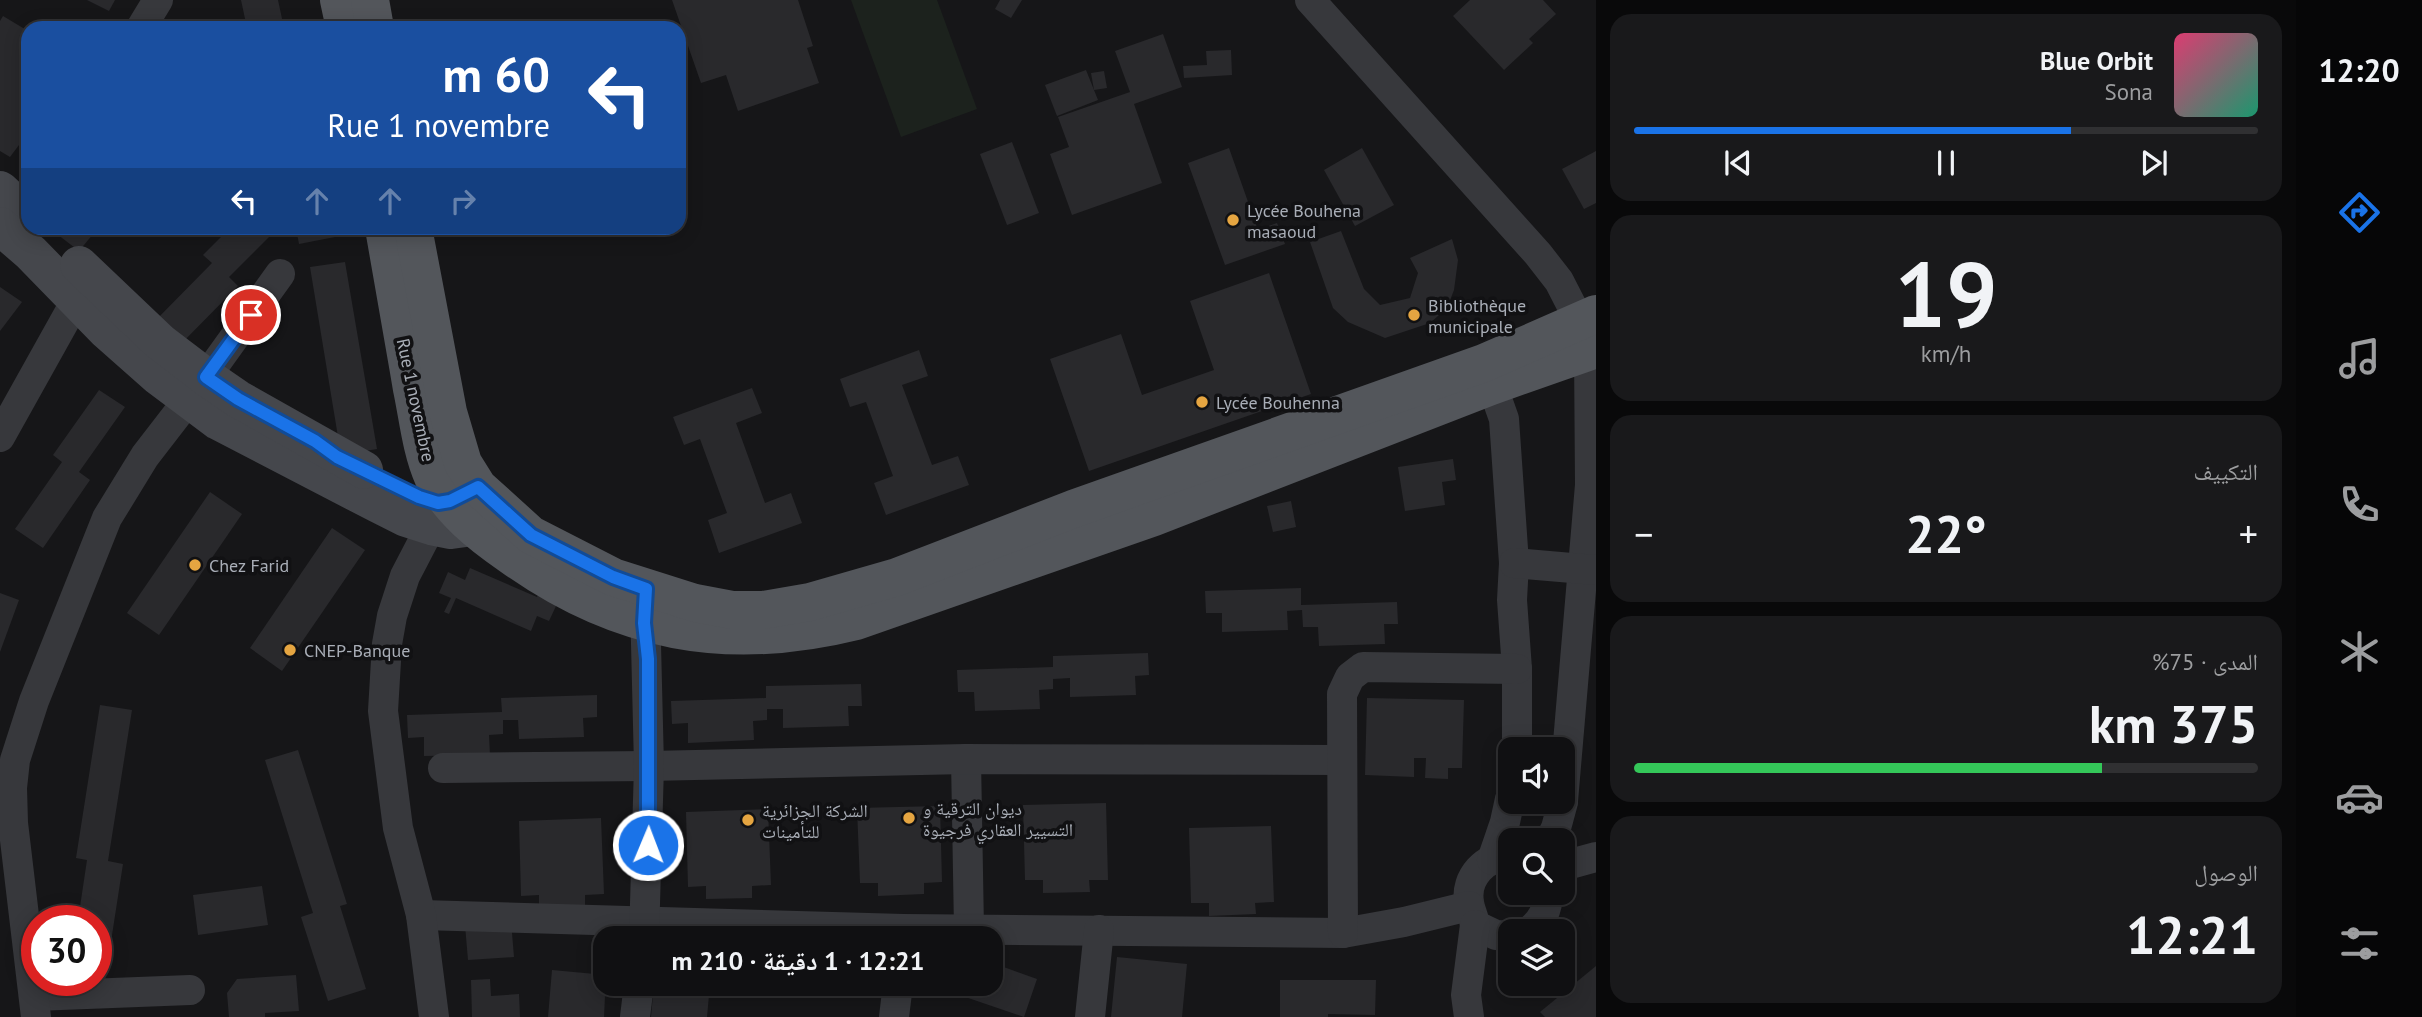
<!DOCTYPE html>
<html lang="ar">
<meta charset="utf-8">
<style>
:root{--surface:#101012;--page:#19191b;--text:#f1f3f6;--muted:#9c9d9f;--line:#303032;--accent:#1a73e8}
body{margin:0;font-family:"PT Sans","Noto Naskh Arabic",sans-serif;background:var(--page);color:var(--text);direction:rtl;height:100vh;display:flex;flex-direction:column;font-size:26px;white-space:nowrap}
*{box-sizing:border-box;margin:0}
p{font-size:23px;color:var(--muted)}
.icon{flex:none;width:38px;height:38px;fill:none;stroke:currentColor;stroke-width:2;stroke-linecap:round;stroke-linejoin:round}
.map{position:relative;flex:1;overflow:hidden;direction:ltr}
.drawer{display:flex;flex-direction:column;gap:14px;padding:14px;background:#09090a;width:700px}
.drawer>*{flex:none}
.banner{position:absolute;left:21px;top:21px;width:665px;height:214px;border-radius:21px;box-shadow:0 4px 18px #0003,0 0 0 2px var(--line);direction:rtl;background:#1a4fa0;color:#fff;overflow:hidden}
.fabs{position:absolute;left:1498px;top:737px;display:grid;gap:14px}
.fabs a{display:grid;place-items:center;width:77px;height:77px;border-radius:14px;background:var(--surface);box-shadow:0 4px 18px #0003,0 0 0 2px var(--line);font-size:35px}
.speed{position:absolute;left:21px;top:905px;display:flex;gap:14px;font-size:35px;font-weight:700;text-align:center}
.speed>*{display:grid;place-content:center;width:91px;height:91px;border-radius:50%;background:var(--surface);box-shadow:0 4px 18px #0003,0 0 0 2px var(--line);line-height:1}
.speed .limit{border:10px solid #d22;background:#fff;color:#111}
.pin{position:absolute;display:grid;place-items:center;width:60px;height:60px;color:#fff;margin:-30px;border:4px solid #fff;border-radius:50%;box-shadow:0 2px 7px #0007}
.me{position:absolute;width:77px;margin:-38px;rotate:1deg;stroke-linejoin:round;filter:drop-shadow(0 0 5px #0008)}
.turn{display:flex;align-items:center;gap:24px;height:147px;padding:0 21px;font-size:32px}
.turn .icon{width:91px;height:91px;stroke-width:2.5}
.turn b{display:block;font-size:49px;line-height:60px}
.lanes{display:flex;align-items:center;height:66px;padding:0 21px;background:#0003;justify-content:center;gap:35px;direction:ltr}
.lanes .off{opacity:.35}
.big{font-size:52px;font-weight:800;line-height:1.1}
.drawer .widget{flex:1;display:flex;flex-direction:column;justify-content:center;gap:10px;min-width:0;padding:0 24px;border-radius:21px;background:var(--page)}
.drawer .dial{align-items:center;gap:0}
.dial b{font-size:91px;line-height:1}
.song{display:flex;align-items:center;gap:21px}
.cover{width:84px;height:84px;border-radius:10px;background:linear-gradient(135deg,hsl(340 70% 55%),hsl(160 70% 35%))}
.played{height:7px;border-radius:4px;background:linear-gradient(90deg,var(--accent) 70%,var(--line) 70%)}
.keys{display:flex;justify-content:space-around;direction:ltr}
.heat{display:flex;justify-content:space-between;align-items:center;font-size:38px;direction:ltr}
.charge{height:10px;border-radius:5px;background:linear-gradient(90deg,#34c759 75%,var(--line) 0)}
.trip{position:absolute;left:593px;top:926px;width:410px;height:70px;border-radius:21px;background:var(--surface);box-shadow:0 4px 18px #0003,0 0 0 2px var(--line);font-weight:800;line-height:70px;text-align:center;direction:rtl}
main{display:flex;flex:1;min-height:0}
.tabs{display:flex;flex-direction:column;width:126px;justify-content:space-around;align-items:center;background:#060607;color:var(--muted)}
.tabs .icon{width:49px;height:49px}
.tabs .current{color:var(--accent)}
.tabs b{font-size:32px;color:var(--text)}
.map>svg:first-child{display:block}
</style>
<main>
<nav class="tabs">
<b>12:20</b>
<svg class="icon current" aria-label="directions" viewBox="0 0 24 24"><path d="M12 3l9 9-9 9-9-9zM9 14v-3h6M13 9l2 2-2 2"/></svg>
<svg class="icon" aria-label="music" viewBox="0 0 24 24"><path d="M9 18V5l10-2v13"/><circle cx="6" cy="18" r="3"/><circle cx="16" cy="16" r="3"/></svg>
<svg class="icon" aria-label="phone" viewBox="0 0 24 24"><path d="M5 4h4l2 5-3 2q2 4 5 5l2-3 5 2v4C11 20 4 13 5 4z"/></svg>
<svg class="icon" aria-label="climate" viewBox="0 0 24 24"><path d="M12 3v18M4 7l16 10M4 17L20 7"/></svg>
<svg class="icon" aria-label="car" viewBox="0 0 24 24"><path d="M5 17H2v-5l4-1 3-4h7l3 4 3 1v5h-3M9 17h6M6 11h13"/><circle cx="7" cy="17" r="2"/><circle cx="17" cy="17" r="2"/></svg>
<svg class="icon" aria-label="filters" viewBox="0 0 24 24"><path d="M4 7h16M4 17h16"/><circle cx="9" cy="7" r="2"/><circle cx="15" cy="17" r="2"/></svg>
</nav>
<section class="drawer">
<div class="widget">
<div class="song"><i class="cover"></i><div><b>Blue Orbit</b><p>Sona</p></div></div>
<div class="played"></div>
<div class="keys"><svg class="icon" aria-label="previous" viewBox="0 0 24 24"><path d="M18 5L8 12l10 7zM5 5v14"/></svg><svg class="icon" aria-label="pause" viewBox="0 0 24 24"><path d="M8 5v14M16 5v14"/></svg><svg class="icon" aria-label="next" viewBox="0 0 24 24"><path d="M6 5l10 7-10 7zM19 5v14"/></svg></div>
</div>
<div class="widget dial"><b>19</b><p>km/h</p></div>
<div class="widget"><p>التكييف</p>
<div class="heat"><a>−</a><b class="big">22°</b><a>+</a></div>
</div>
<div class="widget"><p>المدى · 75%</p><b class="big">375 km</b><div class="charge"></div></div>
<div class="widget"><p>الوصول</p><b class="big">12:21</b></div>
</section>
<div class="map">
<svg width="1596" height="1017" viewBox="0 0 1596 1017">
<rect width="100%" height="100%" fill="#161618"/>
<path fill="#1c221d" d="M851,0H937L977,109L901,137Z"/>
<g fill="#29292c">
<path d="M87,0H115L109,11Z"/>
<path d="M241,0H278L284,28H247Z"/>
<path d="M672,0H798L813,46L807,48L819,83L738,111L726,75L701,83Z"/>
<path d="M1000,0H1022L1011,18L995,9Z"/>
<path d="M1470,0H1543L1556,14L1529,39L1533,43L1504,70L1453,16Z"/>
<path d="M3,16L28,31V133L10,157L0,151V21Z"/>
<path d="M1163,34L1182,87L1134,104L1162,183L1072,215L1050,154L1069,147L1058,117L1130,92L1115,51Z"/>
<path d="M1231,50L1232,75L1184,78L1183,66L1207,65L1206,51Z"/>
<path d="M1086,70L1098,100L1057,116L1045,85Z"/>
<path d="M1104,71L1107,88L1094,90L1091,73Z"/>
<path d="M1012,142L1039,213L1007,225L980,154Z"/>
<path d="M1229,148L1258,230L1277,223L1285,244L1225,265L1188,163Z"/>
<path d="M1362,148L1394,205L1355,226L1324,170Z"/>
<path d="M1596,151V203L1584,209L1562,169Z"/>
<path d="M56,228H98L79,251L53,231Z"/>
<path d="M230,228H267L273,233L229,277L238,286L177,348L152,324L212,263L203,255Z"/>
<path d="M296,228H333L335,237L299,244Z"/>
<path d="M1341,231L1364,289L1380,305L1410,298L1418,273L1410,258L1452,239L1458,260L1454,290L1447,308L1430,323L1385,338L1348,322L1333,308L1310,242Z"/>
<path d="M345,262L377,449L341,455L310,267Z"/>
<path d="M1269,273L1311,394L1089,471L1050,359L1121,334L1142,395L1214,370L1190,301Z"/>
<path d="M0,287L22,302L0,331Z"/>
<path d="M919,350L928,376L902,385L932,465L958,456L969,485L886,515L874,483L893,476L866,402L850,407L840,379Z"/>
<path d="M752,388L762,413L736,423L765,503L791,493L802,523L719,553L708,520L727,513L700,439L684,445L673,417Z"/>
<path d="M99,390L125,407L79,472L90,480L43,548L15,529L62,462L53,455Z"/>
<path d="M1453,459L1456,480L1442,482L1445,505L1405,511L1398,467Z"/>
<path d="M210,492L242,514L159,635L127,613Z"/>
<path d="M1291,501L1296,527L1273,532L1267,506Z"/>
<path d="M332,528L365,550L282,671L250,648Z"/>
<path d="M470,568L537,597L538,595L557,604L549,621L537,616L531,631L456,598L449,614L444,612L451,598L439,593L448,572L465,580Z"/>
<path d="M1301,588V605L1397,602L1398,624H1384L1385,644L1319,646L1318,627H1303L1302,610L1287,611L1288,630L1222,632V613H1206L1205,591Z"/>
<path d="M0,593L19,600L0,652Z"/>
<path d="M1148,653L1149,675L1135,676L1136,695L1070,697V678L1053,679V689L1039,690L1040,709L975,711L974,692H958L957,670L1053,667V656Z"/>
<path d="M861,684L862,706H848L849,726L783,728V709H767V720L753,721L754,740L688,743V723L672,724L671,701L766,698V686Z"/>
<path d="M597,695V717L583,718L584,737L519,739L518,720H503V734L489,735L490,755L424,756V737L408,738L407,715L502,712L501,698Z"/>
<path d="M1367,698L1464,700L1462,768H1448V779L1425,778L1426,758H1414V777L1365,775Z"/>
<path d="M100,705L132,710L108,861L123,864L110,948L96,945V920H78L87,860L76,858Z"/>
<path d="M298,750L347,904L340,906L366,989L328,1001L301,917L313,913L265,760Z"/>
<path d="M1106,803L1108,880H1089L1090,892L1043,893V880H1025L1023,805Z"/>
<path d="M940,806L942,882L924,883V894L878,896V883H860L857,808Z"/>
<path d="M768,809L771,885L752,886V898L706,899V886L688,887L686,812Z"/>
<path d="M601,818L604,894L585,895V907L539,908V895L521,896L519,821Z"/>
<path d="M1271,826L1274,902L1255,903L1256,914L1209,916V903H1191L1189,828Z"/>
<path d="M262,886L268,925L198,935L193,895Z"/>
<path d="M511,921L514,957L468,960L465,925Z"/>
<path d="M1117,957L1187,964L1182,1017H1111Z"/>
<path d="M990,962L1037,979L1024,1017L939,988L941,984H990Z"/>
<path d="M1596,966V1017H1545L1540,1012Z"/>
<path d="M552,970L606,975L604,1017H548Z"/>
<path d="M296,975L299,1011L265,1013V1017H229L227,993L237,979Z"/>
<path d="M490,979L491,996L519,994L520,1017H472L471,980Z"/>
<path d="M1280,980H1376L1375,1015L1328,1014V1017H1280Z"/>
<path d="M654,984H710L707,1017H651Z"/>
</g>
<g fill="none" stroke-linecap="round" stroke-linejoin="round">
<g stroke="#37383c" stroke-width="30">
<path d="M1310,0L1538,254L1559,281L1579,320L1589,351L1590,485L1563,801"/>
<path d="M141,28L158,0"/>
<path d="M1485,365L1504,419L1514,563L1512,600L1517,669V749"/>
<path d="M0,437L77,299"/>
<path d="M1514,563L1596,570"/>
<path d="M966,759L969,929"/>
<path d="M443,768L649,766L966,759L1341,760"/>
<path d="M1550,840L1556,828L1563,802"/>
<path d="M1510,857C1485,855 1465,878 1469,902C1470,910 1474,917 1475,925L1496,935L1510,936"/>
<path d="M1492,860L1505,822L1510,799"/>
<path d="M1563,866L1596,857"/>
<path d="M421,915L904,929L1343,933L1404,922L1469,906"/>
<path d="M1529,931C1542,921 1548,910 1548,892"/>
<path d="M1343,933L1342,694L1350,677L1363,667L1517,669"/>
<path d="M644,938L649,766L645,603"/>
<path d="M35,996L190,990"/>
<path d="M36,1017L13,823L12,788L15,760L34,701L107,518L145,456L206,377L280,274"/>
<path d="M434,1017L421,915L398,828L383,711L387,644L392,616L405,576L431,526L437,506"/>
<path d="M635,1017L639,984"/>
<path d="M894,1017L898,984"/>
<path d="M1090,1017L1099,930"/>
<path d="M1469,1017L1466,995L1475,925"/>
</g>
<g stroke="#45474c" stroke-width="38">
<path d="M0,190L28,216"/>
<path d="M0,226L31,253L106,330L158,376L218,421L378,504L406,518L431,526L451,530L473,527L497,515"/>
<path d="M79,265L160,342L206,377L238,399L364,470"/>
</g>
<g stroke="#53565b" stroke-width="38">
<path d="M339,0L345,28"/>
<path d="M370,0L375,28"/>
<path d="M384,228C393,281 403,335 412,389C418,417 421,450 433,477C449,510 481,535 510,555C618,633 727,653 856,621L1154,517L1491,386L1596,349"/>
<path d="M413,228L448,412L463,463L478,487L531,535L613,577L695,603L732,610H763L810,602L897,577L1073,509L1484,363L1596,314"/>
</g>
</g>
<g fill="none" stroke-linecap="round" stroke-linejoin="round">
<g stroke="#114b97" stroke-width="18">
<path id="route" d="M251,315L206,377L238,399L315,441L337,457L419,497L438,503L450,501L478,487L531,535L613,577L646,589L644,623L648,659V845"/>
</g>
<use href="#route" stroke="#1a73e8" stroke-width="12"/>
</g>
<g fill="#e5a541" stroke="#111113" stroke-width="2.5">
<circle cx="1233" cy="220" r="7"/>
<circle cx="1414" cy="315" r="7"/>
<circle cx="1202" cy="402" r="7"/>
<circle cx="195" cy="565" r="7"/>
<circle cx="290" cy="650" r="7"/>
<circle cx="909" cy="818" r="7"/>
<circle cx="748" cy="820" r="7"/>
</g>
<g text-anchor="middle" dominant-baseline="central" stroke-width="7" stroke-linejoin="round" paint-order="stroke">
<g font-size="18" fill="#a9aeb7" stroke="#111113" text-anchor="start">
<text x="1247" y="210">Lycée Bouhena<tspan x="1247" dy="21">masaoud</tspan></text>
<text x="1428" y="305">Bibliothèque<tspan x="1428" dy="21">municipale</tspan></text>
<text x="1216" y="402">Lycée Bouhenna</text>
<text x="209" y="565">Chez Farid</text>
<text x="304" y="650">CNEP-Banque</text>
<text x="923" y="808">ديوان الترقية و<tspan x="923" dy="21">التسيير العقاري فرجيوة</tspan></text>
<text x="762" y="810">الشركة الجزائرية<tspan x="762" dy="21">للتأمينات</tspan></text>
</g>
<g font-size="18" fill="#a9aeb7" stroke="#111113">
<text transform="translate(416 400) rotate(78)">Rue 1 novembre</text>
</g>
</g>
</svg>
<div class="fabs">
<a><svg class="icon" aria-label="sound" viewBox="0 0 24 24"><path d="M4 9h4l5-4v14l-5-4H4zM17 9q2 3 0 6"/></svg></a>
<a><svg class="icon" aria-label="search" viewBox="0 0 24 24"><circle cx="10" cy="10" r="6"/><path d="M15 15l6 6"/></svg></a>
<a><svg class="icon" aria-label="layers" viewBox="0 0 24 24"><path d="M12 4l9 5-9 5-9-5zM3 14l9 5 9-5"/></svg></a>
</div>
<div class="speed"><div class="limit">30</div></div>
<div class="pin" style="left:251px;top:315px;background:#d93025"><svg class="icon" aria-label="arrive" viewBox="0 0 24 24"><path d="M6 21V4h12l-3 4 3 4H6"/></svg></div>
<svg class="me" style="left:648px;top:845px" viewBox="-20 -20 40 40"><circle r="17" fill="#1a73e8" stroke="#fff" stroke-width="3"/><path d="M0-11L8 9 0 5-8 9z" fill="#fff"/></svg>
<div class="trip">12:21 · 1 دقيقة · 210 m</div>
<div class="banner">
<div class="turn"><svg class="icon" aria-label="left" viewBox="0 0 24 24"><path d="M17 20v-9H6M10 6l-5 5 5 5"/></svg><div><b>60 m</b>Rue 1 novembre</div></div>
<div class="lanes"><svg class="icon" aria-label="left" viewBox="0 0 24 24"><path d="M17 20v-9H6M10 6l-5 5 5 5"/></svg><svg class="icon off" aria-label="ahead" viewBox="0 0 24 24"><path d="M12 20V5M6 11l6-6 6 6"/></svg><svg class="icon off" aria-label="ahead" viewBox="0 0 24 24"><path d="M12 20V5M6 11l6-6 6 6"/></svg><svg class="icon off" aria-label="right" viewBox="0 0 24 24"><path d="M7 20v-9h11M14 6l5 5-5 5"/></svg></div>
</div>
</div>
</main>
